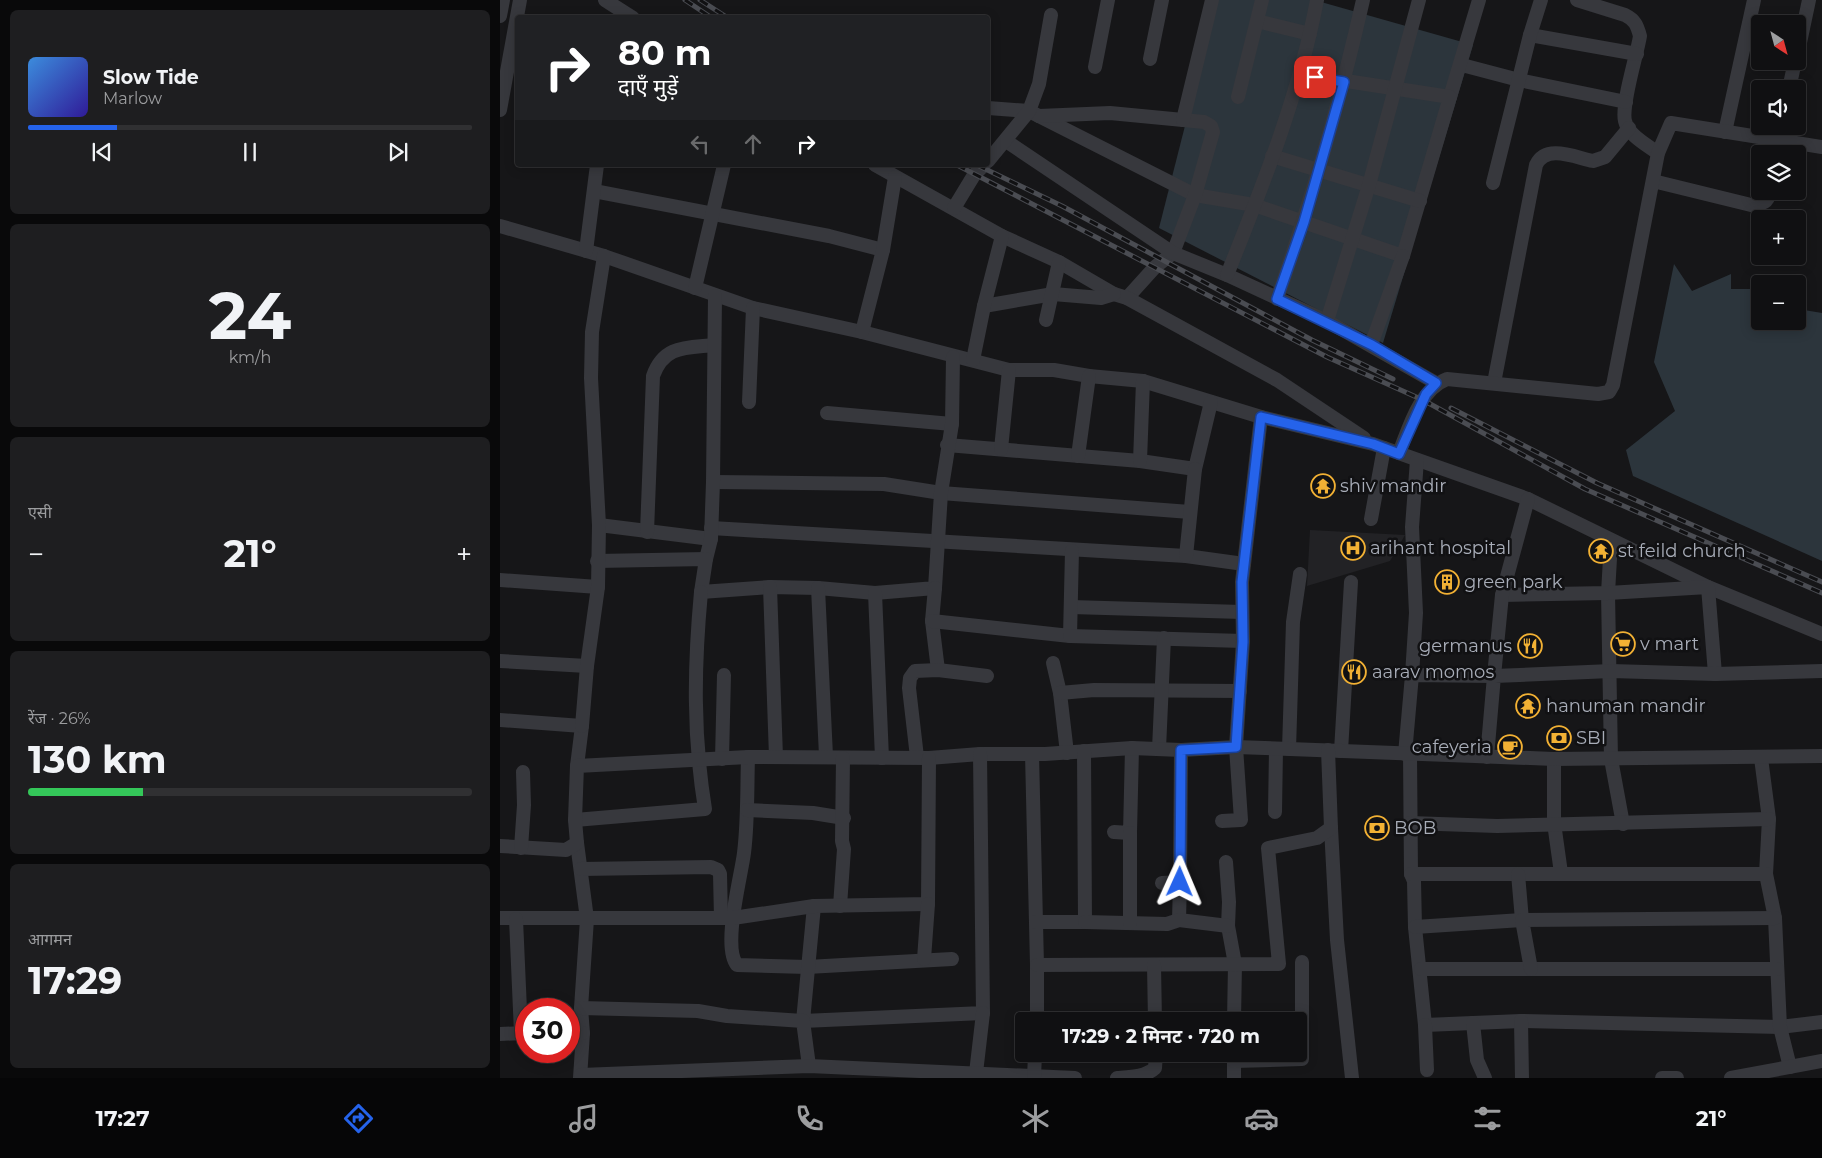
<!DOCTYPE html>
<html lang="hi">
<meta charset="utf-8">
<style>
:root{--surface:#101012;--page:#1e1e20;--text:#f1f3f6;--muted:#9c9d9f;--line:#303032;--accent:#2563eb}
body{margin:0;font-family:Montserrat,"Noto Sans Devanagari",sans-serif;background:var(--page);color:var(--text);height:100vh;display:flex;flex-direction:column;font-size:19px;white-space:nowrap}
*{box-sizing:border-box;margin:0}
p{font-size:16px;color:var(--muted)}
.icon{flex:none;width:28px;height:28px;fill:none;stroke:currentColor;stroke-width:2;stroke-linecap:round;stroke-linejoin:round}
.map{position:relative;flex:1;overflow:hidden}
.details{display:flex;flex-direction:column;gap:10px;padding:10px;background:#09090a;width:500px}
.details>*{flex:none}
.banner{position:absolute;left:15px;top:15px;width:475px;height:152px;border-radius:5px;box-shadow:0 2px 12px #0003,0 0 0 1px var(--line);background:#202124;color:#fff;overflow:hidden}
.needle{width:32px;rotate:144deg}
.buttons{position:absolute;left:1251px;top:15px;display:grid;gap:10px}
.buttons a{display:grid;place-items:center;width:55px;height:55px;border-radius:5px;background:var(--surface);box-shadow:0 2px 12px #0003,0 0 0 1px var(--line);font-size:25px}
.speed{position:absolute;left:15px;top:998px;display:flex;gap:10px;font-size:25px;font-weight:700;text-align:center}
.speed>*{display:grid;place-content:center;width:65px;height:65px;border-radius:50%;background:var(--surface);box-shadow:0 2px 12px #0003,0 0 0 1px var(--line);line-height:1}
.speed .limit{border:8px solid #d22;background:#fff;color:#111}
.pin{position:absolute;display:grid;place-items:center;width:42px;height:42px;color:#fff;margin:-21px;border-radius:10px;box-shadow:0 2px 8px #0006}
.me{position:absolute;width:55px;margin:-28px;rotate:1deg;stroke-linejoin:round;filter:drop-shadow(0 0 4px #0008)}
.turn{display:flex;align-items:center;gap:18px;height:105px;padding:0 20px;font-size:22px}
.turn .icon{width:65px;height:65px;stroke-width:2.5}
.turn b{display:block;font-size:35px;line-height:42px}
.lanes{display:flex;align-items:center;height:48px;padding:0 20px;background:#0003;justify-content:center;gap:25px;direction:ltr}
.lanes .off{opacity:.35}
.big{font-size:38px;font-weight:700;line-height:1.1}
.details .tile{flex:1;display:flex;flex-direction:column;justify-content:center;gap:8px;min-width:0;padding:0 18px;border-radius:8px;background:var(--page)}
.details .dial{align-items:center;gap:0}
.dial b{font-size:65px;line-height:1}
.song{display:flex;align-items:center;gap:15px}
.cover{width:60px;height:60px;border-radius:8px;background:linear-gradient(135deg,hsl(210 70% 55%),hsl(250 70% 35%))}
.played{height:5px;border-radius:2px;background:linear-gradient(90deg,var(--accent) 20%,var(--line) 20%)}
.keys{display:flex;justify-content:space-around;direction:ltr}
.heat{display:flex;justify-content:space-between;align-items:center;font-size:28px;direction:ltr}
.charge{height:8px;border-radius:4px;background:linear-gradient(90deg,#34c759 26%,var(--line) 0)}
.trip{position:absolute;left:515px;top:1012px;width:292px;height:50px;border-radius:5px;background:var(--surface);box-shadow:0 2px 12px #0003,0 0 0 1px var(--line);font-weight:700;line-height:50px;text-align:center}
.tab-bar{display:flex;height:80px;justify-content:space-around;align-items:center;background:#060607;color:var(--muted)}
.tab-bar .icon{width:35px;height:35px}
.tab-bar .current{color:var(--accent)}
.tab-bar b{font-size:22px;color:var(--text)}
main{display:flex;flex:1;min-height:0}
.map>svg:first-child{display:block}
</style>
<main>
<section class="details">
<div class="tile">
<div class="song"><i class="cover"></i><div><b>Slow Tide</b><p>Marlow</p></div></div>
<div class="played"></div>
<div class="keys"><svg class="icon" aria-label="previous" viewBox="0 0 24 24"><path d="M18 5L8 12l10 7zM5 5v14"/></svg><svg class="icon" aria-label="pause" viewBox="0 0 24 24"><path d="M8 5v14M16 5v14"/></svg><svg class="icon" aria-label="next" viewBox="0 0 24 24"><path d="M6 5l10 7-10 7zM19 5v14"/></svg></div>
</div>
<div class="tile dial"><b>24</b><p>km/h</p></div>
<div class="tile"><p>एसी</p>
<div class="heat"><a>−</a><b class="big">21°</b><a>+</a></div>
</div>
<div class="tile"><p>रेंज · 26%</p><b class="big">130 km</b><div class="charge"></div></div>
<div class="tile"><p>आगमन</p><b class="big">17:29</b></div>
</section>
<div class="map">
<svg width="1322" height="1078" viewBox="0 0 1322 1078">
<rect width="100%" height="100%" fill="#161618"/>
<path fill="#222225" d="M810,530L905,535L890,561L807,586Z"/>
<g fill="#2c353c">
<path d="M717,0H814L973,45L883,343L659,228Z"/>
<path d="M1174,264L1192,291L1231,274V289H1256L1260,293V321H1298V309L1322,313V561L1133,476L1126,450L1175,411L1154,362Z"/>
</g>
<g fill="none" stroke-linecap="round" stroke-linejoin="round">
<g stroke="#37383d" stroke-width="14">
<path d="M105,0L133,18"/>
<path d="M1077,0L1125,15C1135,20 1137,25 1140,36C1137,55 1121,105 1125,121C1128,135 1147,145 1158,153"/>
<path d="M0,16L3,0"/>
<path d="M757,21L810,34"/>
<path d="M1030,35L1137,54"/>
<path d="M1298,52L1309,0"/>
<path d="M650,59L662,0"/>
<path d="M962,65L1019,80L1126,102"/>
<path d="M595,67L608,0"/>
<path d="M1289,89L1295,61"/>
<path d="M738,97L762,0"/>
<path d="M950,97L979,0"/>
<path d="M488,108L529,111L695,195L754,205L903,256L950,97L801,74"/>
<path d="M0,110L20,0"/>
<path d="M539,116L610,113L704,122L711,126L713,132L695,195L673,253L655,267L627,298"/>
<path d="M683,120L712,0"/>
<path d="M1225,132L1254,0"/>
<path d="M506,141L673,253L727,275L827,321L936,383"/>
<path d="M1278,154L1281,126"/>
<path d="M772,156L920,201"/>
<path d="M488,161L529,111L539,84L551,15"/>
<path d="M375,165L502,236L559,262L614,294L627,298L777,380L864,438"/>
<path d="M1153,181L1251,205C1263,204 1268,203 1270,191"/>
<path d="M993,183L1030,35L1041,0"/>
<path d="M94,191L329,236L383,250"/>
<path d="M454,208L474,175L484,165"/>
<path d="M0,226L104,256L253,308L362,332L509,370H554L589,376L643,381L761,417L873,444L1028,499L1208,587L1322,634"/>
<path d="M86,251L97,165"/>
<path d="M727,275C763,185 799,95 817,0"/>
<path d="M195,288L224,165"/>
<path d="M777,299C811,201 840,102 863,0"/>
<path d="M484,306L553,294L601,298L614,294"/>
<path d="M546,320L559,262"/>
<path d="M827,321L869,185L919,0"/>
<path d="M362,332L383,250L395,177"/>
<path d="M871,345L903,256"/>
<path d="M473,360L484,306L502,236"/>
<path d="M994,383L1036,165C1046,144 1074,157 1093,161L1105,157L1129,128"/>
<path d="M249,402L253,308"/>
<path d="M327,413L452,424"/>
<path d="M447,445L640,461L695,469L711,402"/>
<path d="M501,449L509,370"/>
<path d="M899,453C909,428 919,390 947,379L1098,394L1109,392L1113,385L1158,153L1171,123L1322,147"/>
<path d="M578,456L589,376"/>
<path d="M640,461L643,381"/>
<path d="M213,482L384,484L441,493L690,512"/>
<path d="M871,519L884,448"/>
<path d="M99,525L211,539"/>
<path d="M211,528L686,556L744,564"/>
<path d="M147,532L153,376C164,345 186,348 214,345"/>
<path d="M1111,541L1108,593L1111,759L1123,824"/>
<path d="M686,556L695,469"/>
<path d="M206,559L211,539L213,482L215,296"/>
<path d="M97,561L206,559L201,592L270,587L318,588L375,593L435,588L441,493L452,424L453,357"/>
<path d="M0,580L98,587"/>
<path d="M270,587L276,757"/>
<path d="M318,588L326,756"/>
<path d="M435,588L432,621L438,670"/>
<path d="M375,593L382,758"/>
<path d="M1002,595L1108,593L1208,587L1215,674"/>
<path d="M571,607L742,612"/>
<path d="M432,621L570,636L572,551"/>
<path d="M570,636L743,641"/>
<path d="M0,661L87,666"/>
<path d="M553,663L560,693L567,753"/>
<path d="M912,675L916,613L912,527L917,460"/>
<path d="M560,693L594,690L740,691"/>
<path d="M0,720L82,726L77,766"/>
<path d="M82,726L87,666L98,587L99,525L91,378L92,332L104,256"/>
<path d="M659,749L664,638"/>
<path d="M789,749L793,622L800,574"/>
<path d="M841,751L851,582"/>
<path d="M532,754L537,965V1021"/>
<path d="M905,754L912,675L994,676L1002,595L1028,499"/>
<path d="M910,754L911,874L914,881L915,927L925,1025L1021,1021L1280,1027L1322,1022"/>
<path d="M248,757C247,789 248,821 244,853C241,877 222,947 237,965L307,967L452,959"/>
<path d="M417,757L409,688L410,678L415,671L438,670L487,676"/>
<path d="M987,757L994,676L1111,671L1215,674L1322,671"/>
<path d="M1261,758L1269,819L1266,874"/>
<path d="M222,759L224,675"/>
<path d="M1054,759V823L1061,873"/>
<path d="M247,810L313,813L344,818"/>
<path d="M775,812L776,749"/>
<path d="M75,820L205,809C193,735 194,667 201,592"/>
<path d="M722,821L741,820L736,747L743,641L742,582L761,417"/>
<path d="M910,823L997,826L1269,819"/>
<path d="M831,828L837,940L852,1078"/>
<path d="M614,832L630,833L632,748"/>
<path d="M77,843L87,919L81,1008L83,1033L80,1078"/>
<path d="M0,846L66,850L77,843L75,820L77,766L248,757L429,758L480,754H545L632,748L681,750L736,747L1054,759L1322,756"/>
<path d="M21,848L24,805L23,772"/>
<path d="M726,862L729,902L728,926L735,964L734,1021"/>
<path d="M81,869L211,867L218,870L220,874L221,918"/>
<path d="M911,874H1266L1275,918L1280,1027L1290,1067"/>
<path d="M662,883L680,882L681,750"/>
<path d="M314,906L303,1021L483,1013L480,754"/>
<path d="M340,906L344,849L342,841L343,758"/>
<path d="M0,918H233L314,906L428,904L429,758"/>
<path d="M16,919L21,1033"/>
<path d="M679,920L680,882"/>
<path d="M536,922H585L584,751"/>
<path d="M585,922L667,924L679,920L728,926"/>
<path d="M630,923V833"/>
<path d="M915,927L1022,920L1018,874"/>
<path d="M424,959L428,904"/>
<path d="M537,965L779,964L768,848L817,838L831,828L828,750"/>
<path d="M654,965L655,1021"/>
<path d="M921,969H1277"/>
<path d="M1031,969L1022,920L1275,918"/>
<path d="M81,1008L198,1011L227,1016L303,1021L309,1066"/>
<path d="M1021,1021L1022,1078"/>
<path d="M973,1023L977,1060L985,1078"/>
<path d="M925,1025L927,1070"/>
<path d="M69,1033H83"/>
<path d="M0,1034L26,1033"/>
<path d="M734,1054V1078"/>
<path d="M734,1061L802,1059V962"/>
<path d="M476,1073L483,1013"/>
<path d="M81,1075L309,1066L575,1078"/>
<path d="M534,1077L535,1054"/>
<path d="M617,1078C631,1077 645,1077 655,1068L656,1054"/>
<path d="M1162,1078H1177"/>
<path d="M1231,1078L1322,1061"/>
</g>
<g stroke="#4a4c52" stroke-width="5">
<g id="rail">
<path d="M185,0L212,18"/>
<path d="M200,0L228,18"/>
<path d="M457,165L827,357L923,400L1085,489L1322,593"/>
<path d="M477,165L562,206L812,340L893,379"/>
<path d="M951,408L1097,483L1322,582"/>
</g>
</g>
<use href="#rail" stroke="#111113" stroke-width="3" stroke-dasharray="9" stroke-linecap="butt"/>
</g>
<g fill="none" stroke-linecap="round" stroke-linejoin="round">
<g stroke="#184099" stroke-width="12">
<path id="route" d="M680,882L681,750L736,747L743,642L742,582L761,417L873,444L899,454L926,394L936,383L872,345L777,299L804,222L844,82L815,77"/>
</g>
<use href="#route" stroke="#2563eb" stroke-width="9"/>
</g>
<defs>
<g id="temple-ring" transform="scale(1.25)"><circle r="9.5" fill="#111113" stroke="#f2b134" stroke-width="1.5"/><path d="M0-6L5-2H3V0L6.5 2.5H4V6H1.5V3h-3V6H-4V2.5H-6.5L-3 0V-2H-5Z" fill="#f2b134"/></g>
<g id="hospital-ring" transform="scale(1.25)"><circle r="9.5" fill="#111113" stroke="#f2b134" stroke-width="1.5"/><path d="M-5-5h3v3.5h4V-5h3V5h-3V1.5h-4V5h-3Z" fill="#f2b134"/></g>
<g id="building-ring" transform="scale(1.25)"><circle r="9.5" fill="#111113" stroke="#f2b134" stroke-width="1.5"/><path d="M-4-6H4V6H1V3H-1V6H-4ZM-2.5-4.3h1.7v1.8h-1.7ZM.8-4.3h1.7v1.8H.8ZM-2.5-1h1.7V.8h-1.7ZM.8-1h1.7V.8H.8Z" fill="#f2b134"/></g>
<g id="supermarket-ring" transform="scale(1.25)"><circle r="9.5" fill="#111113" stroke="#f2b134" stroke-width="1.5"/><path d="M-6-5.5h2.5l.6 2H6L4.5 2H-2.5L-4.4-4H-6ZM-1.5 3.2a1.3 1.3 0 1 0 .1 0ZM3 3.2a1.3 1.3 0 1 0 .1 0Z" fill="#f2b134"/></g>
<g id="restaurant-ring" transform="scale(1.25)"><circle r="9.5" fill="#111113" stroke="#f2b134" stroke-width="1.5"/><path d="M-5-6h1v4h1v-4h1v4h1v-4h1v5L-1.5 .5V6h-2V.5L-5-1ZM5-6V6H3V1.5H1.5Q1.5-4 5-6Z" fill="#f2b134"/></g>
<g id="bank-ring" transform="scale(1.25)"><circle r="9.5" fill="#111113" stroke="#f2b134" stroke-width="1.5"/><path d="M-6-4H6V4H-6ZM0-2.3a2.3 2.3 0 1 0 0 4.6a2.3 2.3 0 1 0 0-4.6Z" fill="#f2b134"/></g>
<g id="cafe-ring" transform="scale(1.25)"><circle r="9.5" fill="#111113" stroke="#f2b134" stroke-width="1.5"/><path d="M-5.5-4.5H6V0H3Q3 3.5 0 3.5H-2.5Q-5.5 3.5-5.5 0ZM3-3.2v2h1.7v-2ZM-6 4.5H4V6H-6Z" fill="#f2b134"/></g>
</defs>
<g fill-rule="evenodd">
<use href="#temple-ring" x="823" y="486"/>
<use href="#hospital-ring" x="853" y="548"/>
<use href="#temple-ring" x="1101" y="551"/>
<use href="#building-ring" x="947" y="582"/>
<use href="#supermarket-ring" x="1123" y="644"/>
<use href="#restaurant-ring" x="1030" y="646"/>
<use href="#restaurant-ring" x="854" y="672"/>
<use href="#temple-ring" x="1028" y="706"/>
<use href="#bank-ring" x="1059" y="738"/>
<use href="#cafe-ring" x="1010" y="747"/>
<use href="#bank-ring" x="877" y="828"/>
</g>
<g text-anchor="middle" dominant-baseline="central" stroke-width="5" stroke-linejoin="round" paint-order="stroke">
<g font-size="18" fill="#a8adb8" stroke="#111113" text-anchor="start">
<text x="840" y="486">shiv mandir</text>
<text x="870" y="548">arihant hospital</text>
<text x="1118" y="551">st feild church</text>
<text x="964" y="582">green park</text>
<text x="1140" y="644">v mart</text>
<text x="1012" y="646" text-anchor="end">germanus</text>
<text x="872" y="672">aarav momos</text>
<text x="1046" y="706">hanuman mandir</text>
<text x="1076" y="738">SBI</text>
<text x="992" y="747" text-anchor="end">cafeyeria</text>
<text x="894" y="828">BOB</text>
</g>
</g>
</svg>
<div class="buttons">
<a><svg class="needle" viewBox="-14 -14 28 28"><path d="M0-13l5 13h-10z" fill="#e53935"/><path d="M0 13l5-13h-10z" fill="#9c9d9f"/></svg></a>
<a><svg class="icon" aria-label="sound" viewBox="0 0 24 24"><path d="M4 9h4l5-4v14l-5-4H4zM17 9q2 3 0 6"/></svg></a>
<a><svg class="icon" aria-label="layers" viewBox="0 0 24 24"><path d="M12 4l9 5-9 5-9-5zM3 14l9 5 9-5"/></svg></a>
<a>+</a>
<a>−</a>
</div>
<div class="speed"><div class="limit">30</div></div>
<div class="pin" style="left:815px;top:77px;background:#d93025"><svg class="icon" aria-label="arrive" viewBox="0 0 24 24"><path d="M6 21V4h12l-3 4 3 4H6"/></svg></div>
<svg class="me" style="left:680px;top:882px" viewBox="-20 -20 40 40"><path d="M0-17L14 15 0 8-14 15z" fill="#2563eb" stroke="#fff" stroke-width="4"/></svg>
<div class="trip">17:29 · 2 मिनट · 720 m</div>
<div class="banner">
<div class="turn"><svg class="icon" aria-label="right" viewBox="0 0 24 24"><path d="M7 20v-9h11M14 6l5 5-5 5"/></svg><div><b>80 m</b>दाएँ मुड़ें</div></div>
<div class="lanes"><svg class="icon off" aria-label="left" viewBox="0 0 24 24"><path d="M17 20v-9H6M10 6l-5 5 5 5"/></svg><svg class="icon off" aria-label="ahead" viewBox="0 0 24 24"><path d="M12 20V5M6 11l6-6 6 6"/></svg><svg class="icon" aria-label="right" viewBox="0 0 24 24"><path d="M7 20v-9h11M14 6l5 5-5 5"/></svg></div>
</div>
</div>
</main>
<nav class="tab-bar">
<b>17:27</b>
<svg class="icon current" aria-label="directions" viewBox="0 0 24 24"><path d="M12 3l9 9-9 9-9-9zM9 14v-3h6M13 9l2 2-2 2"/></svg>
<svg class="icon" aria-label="music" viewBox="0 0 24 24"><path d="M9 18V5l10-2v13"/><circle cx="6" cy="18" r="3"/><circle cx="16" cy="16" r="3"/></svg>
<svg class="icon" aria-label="phone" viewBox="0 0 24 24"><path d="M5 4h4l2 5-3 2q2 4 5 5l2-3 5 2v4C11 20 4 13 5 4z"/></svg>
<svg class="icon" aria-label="climate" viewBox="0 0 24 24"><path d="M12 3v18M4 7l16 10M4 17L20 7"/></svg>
<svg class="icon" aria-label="car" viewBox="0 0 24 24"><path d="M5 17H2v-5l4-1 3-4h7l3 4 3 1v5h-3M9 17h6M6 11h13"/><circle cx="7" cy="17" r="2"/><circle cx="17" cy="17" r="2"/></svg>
<svg class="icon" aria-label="filters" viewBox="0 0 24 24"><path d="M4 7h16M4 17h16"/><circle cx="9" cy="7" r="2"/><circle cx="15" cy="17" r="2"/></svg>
<b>21°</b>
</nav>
